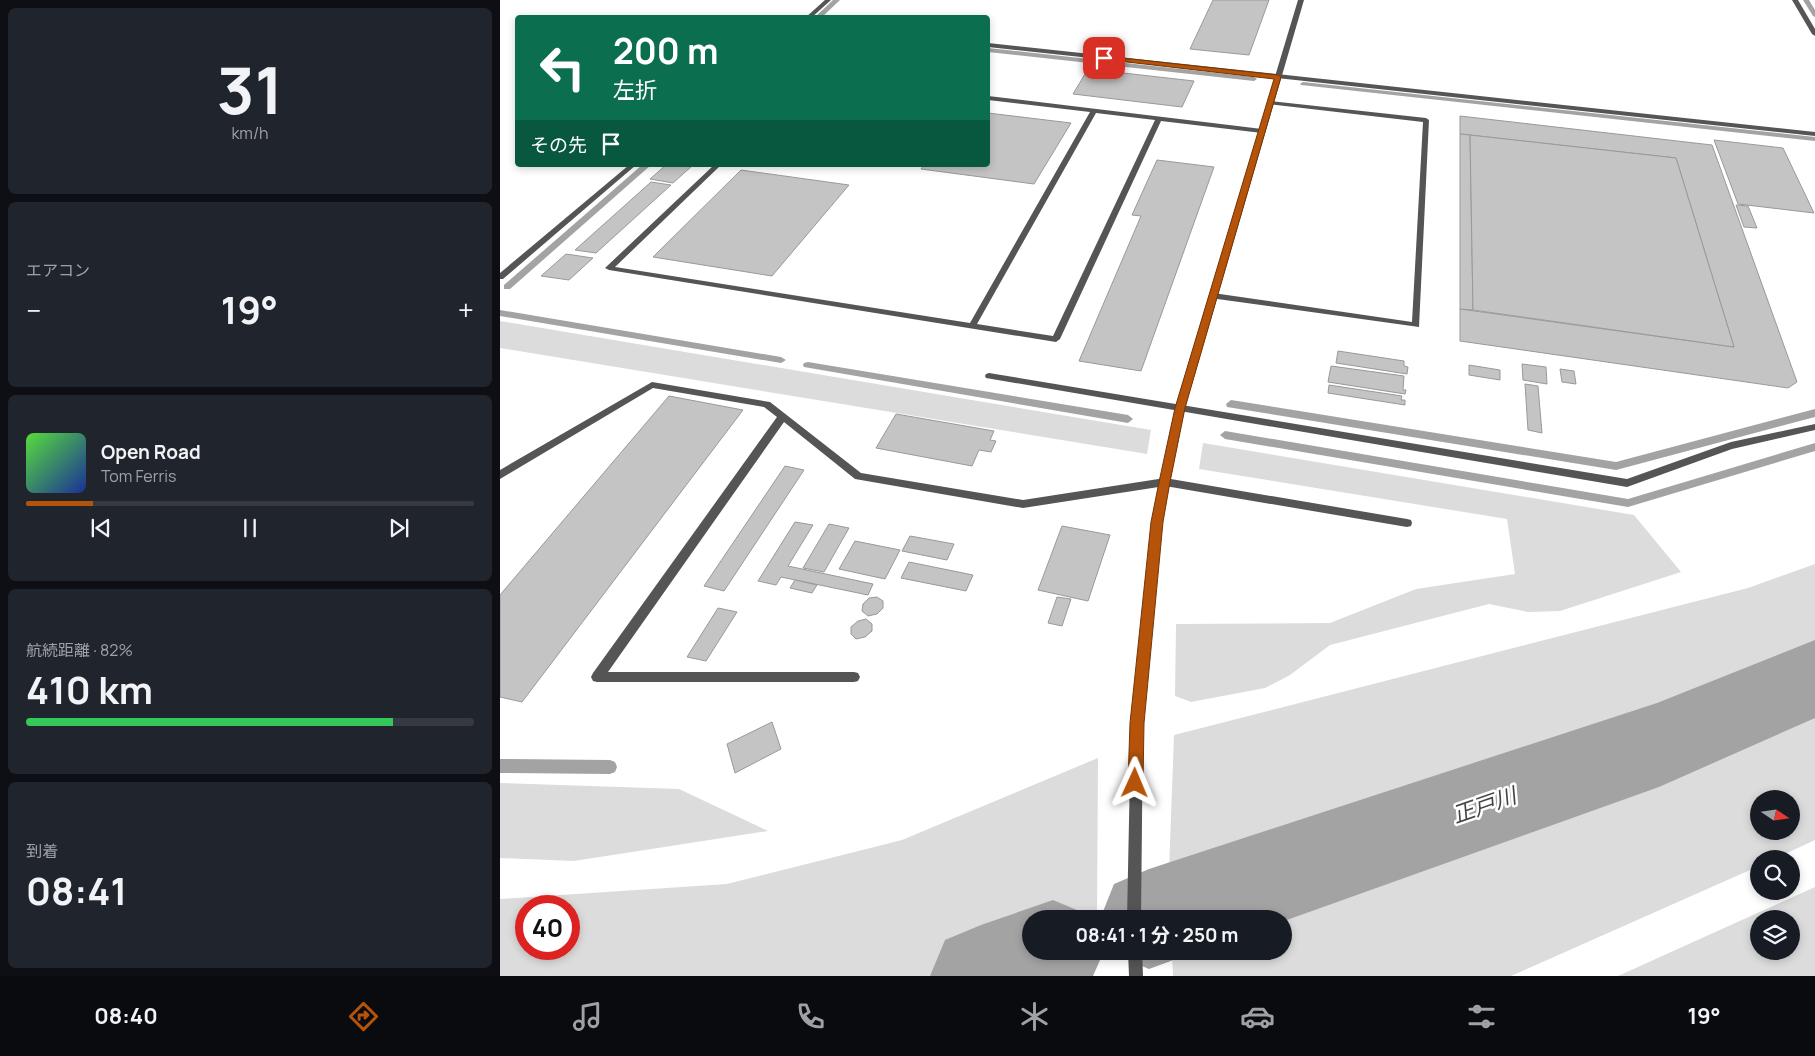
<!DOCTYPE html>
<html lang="ja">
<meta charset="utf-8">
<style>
:root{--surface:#171b24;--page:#20242c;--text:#f1f3f6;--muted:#9ea1a6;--line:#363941;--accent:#b45309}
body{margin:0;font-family:Manrope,"Noto Sans JP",sans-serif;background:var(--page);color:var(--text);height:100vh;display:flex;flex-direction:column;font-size:19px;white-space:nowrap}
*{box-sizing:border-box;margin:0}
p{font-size:16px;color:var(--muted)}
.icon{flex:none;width:28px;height:28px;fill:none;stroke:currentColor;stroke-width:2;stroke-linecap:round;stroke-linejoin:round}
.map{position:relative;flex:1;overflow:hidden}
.panel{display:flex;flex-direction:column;gap:8px;padding:8px;background:#0d0f14;width:500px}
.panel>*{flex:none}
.hud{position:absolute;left:15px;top:15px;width:475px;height:152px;border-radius:5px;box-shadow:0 2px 8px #0003;background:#0b6e4f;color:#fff;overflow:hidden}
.needle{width:32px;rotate:103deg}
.buttons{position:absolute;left:1250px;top:790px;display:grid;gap:10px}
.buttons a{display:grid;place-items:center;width:50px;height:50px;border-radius:50%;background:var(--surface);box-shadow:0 2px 8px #0003;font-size:25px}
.speed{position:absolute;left:15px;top:895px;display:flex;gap:10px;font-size:25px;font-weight:700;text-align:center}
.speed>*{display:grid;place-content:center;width:65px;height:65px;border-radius:50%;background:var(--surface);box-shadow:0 2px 8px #0003;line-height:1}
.speed .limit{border:8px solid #d22;background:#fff;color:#111}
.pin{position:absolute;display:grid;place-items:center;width:42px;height:42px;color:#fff;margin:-21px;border-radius:10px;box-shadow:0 2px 8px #0006}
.me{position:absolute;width:55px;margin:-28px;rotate:1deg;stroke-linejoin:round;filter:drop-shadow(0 0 4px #0008)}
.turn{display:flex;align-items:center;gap:18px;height:105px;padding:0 15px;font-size:22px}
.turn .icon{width:65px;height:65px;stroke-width:2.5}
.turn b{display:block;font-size:35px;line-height:42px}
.then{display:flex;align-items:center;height:48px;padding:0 15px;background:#0003;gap:10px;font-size:19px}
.big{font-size:38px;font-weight:700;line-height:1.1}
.panel .card{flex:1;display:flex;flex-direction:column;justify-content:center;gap:8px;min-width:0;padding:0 18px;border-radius:8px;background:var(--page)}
.panel .dial{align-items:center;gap:0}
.dial b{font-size:65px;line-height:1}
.song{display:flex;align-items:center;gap:15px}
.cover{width:60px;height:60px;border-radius:8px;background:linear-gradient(135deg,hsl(110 70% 55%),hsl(230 70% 35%))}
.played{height:5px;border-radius:2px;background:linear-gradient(90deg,var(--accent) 15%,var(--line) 15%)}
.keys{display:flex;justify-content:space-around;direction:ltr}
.heat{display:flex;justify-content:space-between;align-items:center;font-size:28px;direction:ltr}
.charge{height:8px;border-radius:4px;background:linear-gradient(90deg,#34c759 82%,var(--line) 0)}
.trip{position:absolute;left:522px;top:910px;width:270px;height:50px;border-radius:25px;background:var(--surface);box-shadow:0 2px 8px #0003;font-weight:700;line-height:50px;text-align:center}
.tabs{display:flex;height:80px;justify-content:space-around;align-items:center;background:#090b0e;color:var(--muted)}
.tabs .icon{width:35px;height:35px}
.tabs .active{color:var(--accent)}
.tabs b{font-size:22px;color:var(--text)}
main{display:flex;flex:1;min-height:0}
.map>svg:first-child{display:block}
</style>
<main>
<section class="panel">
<div class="card dial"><b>31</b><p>km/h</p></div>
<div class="card"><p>エアコン</p>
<div class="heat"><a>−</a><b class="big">19°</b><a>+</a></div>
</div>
<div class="card">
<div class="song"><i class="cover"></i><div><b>Open Road</b><p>Tom Ferris</p></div></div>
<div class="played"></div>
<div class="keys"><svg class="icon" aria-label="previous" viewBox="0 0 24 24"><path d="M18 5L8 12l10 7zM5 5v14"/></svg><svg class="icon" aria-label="pause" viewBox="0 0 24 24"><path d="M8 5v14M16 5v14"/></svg><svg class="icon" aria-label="next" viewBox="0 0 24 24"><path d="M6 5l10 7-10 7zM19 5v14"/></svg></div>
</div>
<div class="card"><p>航続距離 · 82%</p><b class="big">410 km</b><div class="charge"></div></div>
<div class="card"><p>到着</p><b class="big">08:41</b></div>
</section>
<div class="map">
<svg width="1315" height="976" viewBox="0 0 1315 976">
<rect width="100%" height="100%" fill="#fff"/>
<g fill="#dcdcdc" fill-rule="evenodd">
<path d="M0,321L651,430L647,454L0,348Z"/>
<path d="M703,443L1134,515L1181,572L1060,611L1028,612L989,604L830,645L790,675L765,688L691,702L675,696L676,624L830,623L916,589L1015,574L1007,519L699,469Z"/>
<path d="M1315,564V660L911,818L668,898L674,735L1248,588Z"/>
<path d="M1315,701V840L1274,859H1259V866L1011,976H673L672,951H784V919H743L1177,762ZM1259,799H1291V831H1259Z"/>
<path d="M598,758L597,919H531V942L429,976H0V899L227,884L402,840ZM69,906V949H26V906Z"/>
<path d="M0,783L179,789L268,831L74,861L0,858Z"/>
<path d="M1315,887V976H1118ZM1259,919H1291V951H1259Z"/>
</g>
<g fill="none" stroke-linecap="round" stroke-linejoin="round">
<g fill="#a3a3a3" fill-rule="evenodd">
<path d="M333,0H340L321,18H314Z"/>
<path d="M1303,0H1309L1315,10V17L1313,16Z"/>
<path d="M488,48L754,77L757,79L754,81L488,52Z"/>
<path d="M803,82L1315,137V141L801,85L800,84Z"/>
<path d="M142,165H151L10,289H4V285Z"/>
<path d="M0,310L281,357L286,360L281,363L0,316Z"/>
<path d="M308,362L628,415L633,419L628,423L304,367L303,365L304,363Z"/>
<path d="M731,400L1116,462L1315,409V417L1116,470L727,407L726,404Z"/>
<path d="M725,431L1128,499L1315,443V451L1128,507L725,439L720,435Z"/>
<path d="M0,759L110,760L115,762L117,767L115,772L110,774L0,773Z"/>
</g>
<g fill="#a3a3a3" fill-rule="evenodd">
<path d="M1315,640V718L1159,787L784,921V919H600L614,884L649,869L1157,703Z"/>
<path d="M553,900L589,915L590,919H531V951H604L593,976H430L445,940L481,925Z"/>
<path d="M613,951H698L649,969L614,954Z"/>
</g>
</g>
<g fill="#c4c4c4" stroke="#999">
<path d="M713,0H769L749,55L690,49Z"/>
<path d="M588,69L694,81L682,107L573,94Z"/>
<path d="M488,113L571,123L534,184L421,169L424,165H488Z"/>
<path d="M960,116L1212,145L1297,382L1288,388L960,341V309L1234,347L1176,158L960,134Z"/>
<path d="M960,134L970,135L973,310L960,309Z"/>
<path d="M970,135L1176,158L1234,347L973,310Z"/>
<path d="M1214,140L1283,148L1314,213L1238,204Z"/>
<path d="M657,160L714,167L641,371L579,361L641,216L632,215Z"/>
<path d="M166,165H193L173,183L150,179Z"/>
<path d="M241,170L349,185L272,276L153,257Z"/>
<path d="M151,182L171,185L96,253L75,250Z"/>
<path d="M1236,205L1248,206L1257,228L1244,227Z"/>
<path d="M66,254L93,258L69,280L41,276Z"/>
<path d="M838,351L904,361V366L908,367L907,374L836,363Z"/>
<path d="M1022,364L1046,367L1047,384L1023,380Z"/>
<path d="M969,365L1000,370V380L969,375Z"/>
<path d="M831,366L904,376L903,390H906L905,394L828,382Z"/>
<path d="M1060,369L1074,371L1076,384L1062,382Z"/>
<path d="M1025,384L1038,386L1042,433L1028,430Z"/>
<path d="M829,385L902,396L901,400H905V405L828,393Z"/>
<path d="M169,396L243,410L22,702L0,697V595Z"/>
<path d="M396,414L494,431L490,440L496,441L491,452L479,450L472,466L376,448Z"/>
<path d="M285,466L304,470L224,591L204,586Z"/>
<path d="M295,522L313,525L288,566L373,584L368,595L281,577L276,585L258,581Z"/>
<path d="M329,524L349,528L324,572L303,568Z"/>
<path d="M562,526L610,535L588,601L538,590Z"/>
<path d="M410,536L454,544L447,560L402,551Z"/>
<path d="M355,541L400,550L385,579L339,569Z"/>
<path d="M409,562L473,575L466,591L401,578Z"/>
<path d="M295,580L317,585L312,593L290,588Z"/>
<path d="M377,597L383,601V608L377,614L368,616L362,611L363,604L369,598Z"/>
<path d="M557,597L571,599L562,626L548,623Z"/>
<path d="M218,608L237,612L206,661L187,657Z"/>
<path d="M366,619L372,624V631L365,637L356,639L351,634V627L358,621Z"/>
<path d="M272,722L281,749L235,773L227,744Z"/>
</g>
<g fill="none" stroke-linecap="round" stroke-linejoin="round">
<g fill="#555" fill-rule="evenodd">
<path d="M488,96L762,129L765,131L762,133L661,121L560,339L556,342L109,270L105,268L214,165H221L115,267L470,323L590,112L488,100ZM596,113L655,120L553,336L477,324Z"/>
<path d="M770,101L926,118L929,120L919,327L710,298L709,296L713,293L912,322L923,122L768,104L767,103Z"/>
<path d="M152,382L270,402L361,473L523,500L665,478L907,519L911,520L912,523L911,526L907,527L665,486L523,508L355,479L284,422L108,672H354L358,673L360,677L358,681L354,682H97L93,681L91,677L93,673L277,417L264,407L153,388L0,479V470Z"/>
</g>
<g fill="#555" fill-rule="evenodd">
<path d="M325,0H331L311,18H305Z"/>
<path d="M1292,0H1298L1315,29V36L1312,34Z"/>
<path d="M488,43L1315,132V136L488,47Z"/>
<path d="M129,165H136L3,279H0V273Z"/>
<path d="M489,373L1127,479L1231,442L1315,424V430L1232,449L1127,487L486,378L485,376L486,374Z"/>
</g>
<g fill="#555" fill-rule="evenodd">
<path d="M798,0H804L685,408L662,522L643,723L641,919H627L631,723L652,522L675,408Z"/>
<path d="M628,951H642L643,976H629Z"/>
</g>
</g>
<path fill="#b45309" stroke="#753606" d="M604,56L778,75L781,77L685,408L670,482L663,522L644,723L643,783L640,788L635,791L630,788L628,783L630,723L651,522L659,482L675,408L774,79L601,59L600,58Z"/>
<g text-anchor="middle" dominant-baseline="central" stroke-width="5" stroke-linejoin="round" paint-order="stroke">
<g font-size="22" font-style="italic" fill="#444" stroke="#fff">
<text transform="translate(984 805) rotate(-19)">正戸川</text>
</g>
</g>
</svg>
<div class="buttons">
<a><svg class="needle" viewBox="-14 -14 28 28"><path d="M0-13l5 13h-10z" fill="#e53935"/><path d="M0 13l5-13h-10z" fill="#9ea1a6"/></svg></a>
<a><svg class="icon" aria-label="search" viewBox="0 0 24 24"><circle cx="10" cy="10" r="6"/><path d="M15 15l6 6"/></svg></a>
<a><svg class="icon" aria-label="layers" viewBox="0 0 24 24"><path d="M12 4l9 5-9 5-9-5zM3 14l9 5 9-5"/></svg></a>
</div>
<div class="speed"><div class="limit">40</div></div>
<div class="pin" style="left:604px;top:58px;background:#d93025"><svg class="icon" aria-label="arrive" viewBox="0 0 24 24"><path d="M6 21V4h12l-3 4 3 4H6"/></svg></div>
<svg class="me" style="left:635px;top:783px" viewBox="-20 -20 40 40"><path d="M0-17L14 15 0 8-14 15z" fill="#b45309" stroke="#fff" stroke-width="4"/></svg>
<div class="trip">08:41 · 1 分 · 250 m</div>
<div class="hud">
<div class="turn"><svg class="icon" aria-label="left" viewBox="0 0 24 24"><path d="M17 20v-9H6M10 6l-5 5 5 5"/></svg><div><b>200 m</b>左折</div></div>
<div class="then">その先<svg class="icon" aria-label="arrive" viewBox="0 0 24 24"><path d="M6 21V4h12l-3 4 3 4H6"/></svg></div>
</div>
</div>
</main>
<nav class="tabs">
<b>08:40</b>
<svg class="icon active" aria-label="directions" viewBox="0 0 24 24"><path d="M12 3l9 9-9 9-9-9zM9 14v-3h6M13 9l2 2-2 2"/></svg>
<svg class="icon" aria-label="music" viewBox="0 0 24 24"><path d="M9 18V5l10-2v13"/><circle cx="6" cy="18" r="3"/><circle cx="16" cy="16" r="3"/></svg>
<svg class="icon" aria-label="phone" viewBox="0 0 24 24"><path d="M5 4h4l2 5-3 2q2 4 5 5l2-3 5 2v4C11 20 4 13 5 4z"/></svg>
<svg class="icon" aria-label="climate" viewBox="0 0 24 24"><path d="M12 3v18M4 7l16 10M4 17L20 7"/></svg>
<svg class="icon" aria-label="car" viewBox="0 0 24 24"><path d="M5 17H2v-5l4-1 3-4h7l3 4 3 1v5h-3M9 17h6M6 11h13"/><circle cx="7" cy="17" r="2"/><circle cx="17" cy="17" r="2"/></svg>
<svg class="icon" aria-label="filters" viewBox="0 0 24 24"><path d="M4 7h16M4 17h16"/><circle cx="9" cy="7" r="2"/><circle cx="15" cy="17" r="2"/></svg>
<b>19°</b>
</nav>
